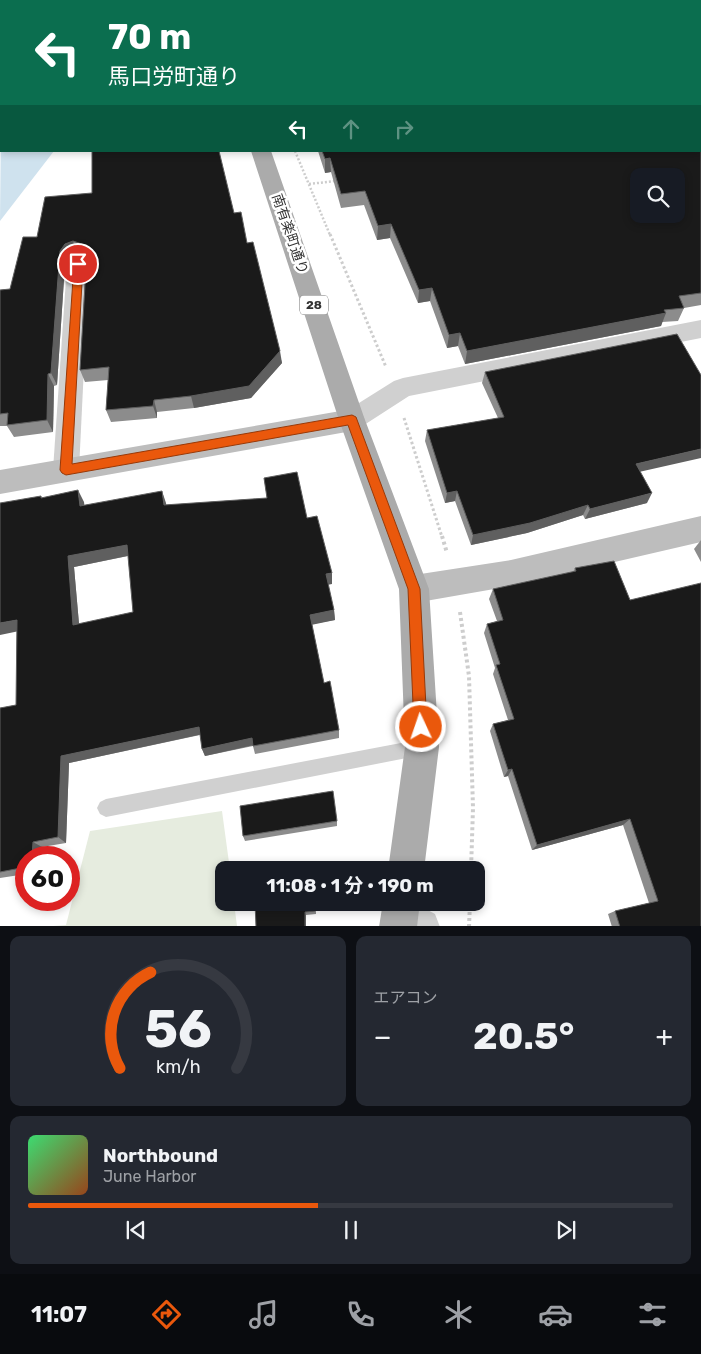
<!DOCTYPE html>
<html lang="ja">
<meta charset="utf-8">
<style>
:root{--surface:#171b24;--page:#242831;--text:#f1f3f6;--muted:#9ea1a6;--line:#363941;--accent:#ea580c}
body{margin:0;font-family:Rubik,"Noto Sans JP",sans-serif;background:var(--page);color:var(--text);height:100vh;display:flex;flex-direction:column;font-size:19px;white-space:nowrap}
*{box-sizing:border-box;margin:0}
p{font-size:16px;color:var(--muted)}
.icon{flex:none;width:28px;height:28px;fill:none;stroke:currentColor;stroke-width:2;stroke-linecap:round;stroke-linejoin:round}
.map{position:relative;height:926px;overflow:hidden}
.panel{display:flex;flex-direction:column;gap:10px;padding:10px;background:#0d0f14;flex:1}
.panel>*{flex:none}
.guide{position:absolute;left:0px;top:0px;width:701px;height:152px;box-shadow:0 2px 8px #0003;background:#0b6e4f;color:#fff;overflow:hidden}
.fabs{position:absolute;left:630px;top:168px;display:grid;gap:10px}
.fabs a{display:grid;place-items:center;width:55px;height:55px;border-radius:10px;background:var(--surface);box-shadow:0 2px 8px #0003;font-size:25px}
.speed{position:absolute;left:15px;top:846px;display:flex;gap:10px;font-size:25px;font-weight:700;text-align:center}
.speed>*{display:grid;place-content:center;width:65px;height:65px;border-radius:50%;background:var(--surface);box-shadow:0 2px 8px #0003;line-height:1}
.speed .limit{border:8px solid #d22;background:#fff;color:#111}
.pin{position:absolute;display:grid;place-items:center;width:42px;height:42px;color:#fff;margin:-21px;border:2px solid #fff;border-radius:50%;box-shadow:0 1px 5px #0007}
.me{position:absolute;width:55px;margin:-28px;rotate:357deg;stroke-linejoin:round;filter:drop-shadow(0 0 4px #0008)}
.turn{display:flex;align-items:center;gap:18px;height:105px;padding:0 25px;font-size:22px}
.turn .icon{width:65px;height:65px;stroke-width:2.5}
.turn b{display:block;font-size:35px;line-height:42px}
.lanes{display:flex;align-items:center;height:48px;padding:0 25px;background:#0003;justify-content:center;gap:25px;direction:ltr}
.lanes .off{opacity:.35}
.big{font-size:38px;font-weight:700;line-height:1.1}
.panel .card{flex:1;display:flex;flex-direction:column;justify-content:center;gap:8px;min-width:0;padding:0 18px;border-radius:10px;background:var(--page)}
.panel .dial{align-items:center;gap:0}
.dial svg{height:130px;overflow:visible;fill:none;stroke:var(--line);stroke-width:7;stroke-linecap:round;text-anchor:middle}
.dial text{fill:var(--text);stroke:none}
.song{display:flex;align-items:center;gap:15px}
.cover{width:60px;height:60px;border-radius:8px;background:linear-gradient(135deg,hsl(140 70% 55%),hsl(20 70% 35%))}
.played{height:5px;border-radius:2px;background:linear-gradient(90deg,var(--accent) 45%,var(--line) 45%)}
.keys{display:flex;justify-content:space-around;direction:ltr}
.heat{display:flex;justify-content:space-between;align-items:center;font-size:28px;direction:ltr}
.panel .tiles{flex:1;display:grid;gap:10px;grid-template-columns:1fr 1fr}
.card:last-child{grid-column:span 2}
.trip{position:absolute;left:215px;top:861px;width:270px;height:50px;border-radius:10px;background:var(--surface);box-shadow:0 2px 8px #0003;font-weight:700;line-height:50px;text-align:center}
.tab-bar{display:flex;height:80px;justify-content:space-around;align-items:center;background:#090b0e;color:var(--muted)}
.tab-bar .icon{width:35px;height:35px}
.tab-bar .on{color:var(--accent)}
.tab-bar b{font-size:22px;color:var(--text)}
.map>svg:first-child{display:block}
</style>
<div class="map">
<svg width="701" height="927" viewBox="0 0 701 927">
<rect width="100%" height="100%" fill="#fff"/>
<path fill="#e6ecdf" d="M222,811L230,870H224V902L234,903L237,926H53L66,925L90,831Z"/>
<path fill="#cfe2ee" d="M1,119V151H54L0,221Z"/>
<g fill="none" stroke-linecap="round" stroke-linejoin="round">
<g stroke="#cdcdcd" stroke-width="2.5" stroke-dasharray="2 2" stroke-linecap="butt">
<path d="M0,78L1,76"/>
<path d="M295,151L330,235"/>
<path d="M309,184L336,181"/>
</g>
<g stroke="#cdcdcd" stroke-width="3" stroke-dasharray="2.5 2.5" stroke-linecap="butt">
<path d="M330,234L386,367"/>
<path d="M404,418L442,537"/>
</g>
<g stroke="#cdcdcd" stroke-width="4" stroke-dasharray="3 3" stroke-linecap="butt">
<path d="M442,536L447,553"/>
<path d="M460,612L469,676L473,808L471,870"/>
<path d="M469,927L470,902"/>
</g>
<path fill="#d0d0d0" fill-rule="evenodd" d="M422,739L428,741L430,747L428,753L422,755L106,817L100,814L97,808L100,802L106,799Z"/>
<g fill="#d0d0d0" fill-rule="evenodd">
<path d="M78,256L86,259L89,264L79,470L75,478L66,481L57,478L53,470L67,264L70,259Z"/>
<path d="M701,320V338L409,396L361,427L352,430L343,427L339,420L343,413L394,381L403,378Z"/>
<path d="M387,902H413L435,914L440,927H387L382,915Z"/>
</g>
<g fill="#bdbdbd" fill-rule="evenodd">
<path d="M352,409L361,412L365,420L361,428L352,431L0,494V470Z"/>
<path d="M701,516V542L511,586L414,603L403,599L399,589L403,579L414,575L511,560Z"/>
</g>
<g fill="#ababab" fill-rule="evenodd">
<path d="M204,0H222L223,1H205Z"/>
<path d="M251,151H271L365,420L429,589L439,747L424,870H388L405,747L399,589L339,420Z"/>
<path d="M383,902H420L417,927H379Z"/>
</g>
</g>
<g fill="#8c8c8c" fill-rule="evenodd">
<path d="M255,0H701V97L700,98V1H256Z"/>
<path d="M701,110V305L684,308L678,321L662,322L661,326L465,364L458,346L447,348L430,301L418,303L390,238L377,240L364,205L341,208L331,172L325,173L318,151H700Z"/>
<path d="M234,213L247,243L282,363L251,398L194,408L157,412V418L111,422L106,410L108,380L85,382L80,370L86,257L77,254L69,257L65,264L57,385L54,386L53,432L14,437L7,426H0V290L10,289L37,237Z"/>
<path d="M485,372L640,472L647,503L585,519L583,515L527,533L471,545L455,501L445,503L425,441L427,430L498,418L482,383Z"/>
<path d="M264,478L307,518L332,584H328L334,610L335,620L312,624L324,683L339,730V738L255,754L253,746L205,756L202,749L200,735L69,763L66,843L42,847L26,858V874L0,878V708L16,705L17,631L41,496L42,498L84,502V505L166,503V505L267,498ZM128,556L133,612L79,624L74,567Z"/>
<path d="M701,540V562L694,549Z"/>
<path d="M575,568L701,927H612L608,914L615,911L649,903L623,825L532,850L508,776L504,777L490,731L493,724L508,720L493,674L495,668L484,633L487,624L497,621L489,599L493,589L573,572Z"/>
<path d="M337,821V826L245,841L243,836Z"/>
<path d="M316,902V914L306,915V927H256Z"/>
</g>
<g fill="#5f5f5f">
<path d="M31,0H45L44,1H30Z"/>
<path d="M1,39V61L0,62V41Z"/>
<path d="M330,158L331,172L325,173V159Z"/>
<path d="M391,224L390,238L377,240L378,226Z"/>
<path d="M73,241L77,254L69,257L65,264L57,385L51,373L60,251L65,244Z"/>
<path d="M432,288L430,301L418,303L419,290Z"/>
<path d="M666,313L661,326L465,364L467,351Z"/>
<path d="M460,333L458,346L447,348L449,335Z"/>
<path d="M280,351L282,363L251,398L194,408L191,396Z"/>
<path d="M48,374L54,386L53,432L47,420Z"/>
<path d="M154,400L157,412V418L153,406Z"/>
<path d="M701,449V458L630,474L636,464Z"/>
<path d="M78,490L84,502L86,518L80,506Z"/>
<path d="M162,491L166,503L168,517L164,505Z"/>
<path d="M457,491L455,501L445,503L447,493Z"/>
<path d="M652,493L647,503L585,519L590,509Z"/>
<path d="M588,505L583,515L527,533L471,545L473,535Z"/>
<path d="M127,545L132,555L74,567L80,635L73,625L68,556Z"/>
<path d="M332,573V584L327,585L326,574Z"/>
<path d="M334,610L335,620L311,625L310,615Z"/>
<path d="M17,620L24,630L0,635V623Z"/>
<path d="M199,727L203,734L69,763L66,843L58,837L61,756Z"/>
<path d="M252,738L254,745L205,756L202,749Z"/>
<path d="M512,769L508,776L504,777L508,770Z"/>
<path d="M630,819L623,825L532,850L537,845Z"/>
<path d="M33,842L42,847L41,858H32Z"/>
<path d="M305,912L306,915V927H305Z"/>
</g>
<g fill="#1a1a1a" stroke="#5f5f5f" fill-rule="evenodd">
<path d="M0,0H31L30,1H1V39L0,41Z"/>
<rect x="168" y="0" width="16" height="1"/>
<path d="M258,0H701V84L700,85V1H258Z"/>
<path d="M700,109L701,110V293L679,296L684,308L664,310L666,313L467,351L460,333L449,335L432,288L419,290L391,224L378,226L365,191L341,194L330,158L325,159L322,151H700ZM639,176H676V214H639Z"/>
<path d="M92,151H219L234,213L241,212L247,243L253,242L280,351L249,386L191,396L154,400L153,406L106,410L109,367L80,370L87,251L82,244L73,241L65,244L60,251L51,373L48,374L47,420L7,425L8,413L0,414V290L10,289L23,237H37L45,197L92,193Z"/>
<path d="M677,334L701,375V449L636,464L652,493L590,509L588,505L530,523L473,535L457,491L447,493L427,430L504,417L485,372Z"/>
<path d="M297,472L307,518L317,516L332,573L326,574L334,610L310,615L324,683L330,681L339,730L253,746L252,738L202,749L199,727L61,756L58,837L33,842L32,858H26V867L0,872V708L16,705L17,620L0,623V503L41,496V498L78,490L80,506L162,491L164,505L267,498L264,478ZM127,545L133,612L73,625L68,556Z"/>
<path d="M614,561L630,600L701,583V927H620L615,911L658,901L630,819L537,845L512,769L508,770L493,724L514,719L496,665L500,664L487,624L503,620L493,589L576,571L575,568Z"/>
<path d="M333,791L337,821L243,836L240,806Z"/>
<path d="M255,902H315V911L305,912V927H256Z"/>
</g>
<path fill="#ea580c" stroke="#983908" d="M78,260L83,264L72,464L352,415L356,417L420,589L427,727L425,732L421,734L416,732L414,727L408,589L348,425L66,475L62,473L60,470L74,264Z"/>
<g text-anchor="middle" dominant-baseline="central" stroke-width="5" stroke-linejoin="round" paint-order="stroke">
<rect fill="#fff" stroke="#707070" stroke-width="1" x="300" y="295.5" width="28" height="19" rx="4"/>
<g font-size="12" font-weight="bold" fill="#333">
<text x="314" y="305">28</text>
</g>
<g font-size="14" fill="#333" stroke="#fff">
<text transform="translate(290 234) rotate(71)">南有楽町通り</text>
</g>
</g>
</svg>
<div class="fabs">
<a><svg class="icon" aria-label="search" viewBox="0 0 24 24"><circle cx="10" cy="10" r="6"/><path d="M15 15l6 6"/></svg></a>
</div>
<div class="speed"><div class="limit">60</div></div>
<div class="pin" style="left:78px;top:264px;background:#d93025"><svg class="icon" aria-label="arrive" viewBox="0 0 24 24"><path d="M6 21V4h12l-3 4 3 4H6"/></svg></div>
<svg class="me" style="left:421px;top:727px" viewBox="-20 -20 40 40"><circle r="17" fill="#ea580c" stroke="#fff" stroke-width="3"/><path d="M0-11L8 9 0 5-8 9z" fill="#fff"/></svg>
<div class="trip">11:08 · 1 分 · 190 m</div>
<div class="guide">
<div class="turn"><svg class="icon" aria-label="left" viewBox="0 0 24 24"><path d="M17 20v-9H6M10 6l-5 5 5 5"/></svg><div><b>70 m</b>馬口労町通り</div></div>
<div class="lanes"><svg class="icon" aria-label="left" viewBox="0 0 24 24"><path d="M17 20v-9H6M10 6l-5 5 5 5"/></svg><svg class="icon off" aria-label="ahead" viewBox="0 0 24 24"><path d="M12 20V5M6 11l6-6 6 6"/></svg><svg class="icon off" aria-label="right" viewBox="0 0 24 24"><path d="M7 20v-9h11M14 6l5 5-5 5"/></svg></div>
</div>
</div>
<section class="panel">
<div class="tiles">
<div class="card dial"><svg viewBox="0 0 100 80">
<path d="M14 69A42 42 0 1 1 86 69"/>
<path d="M14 69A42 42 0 0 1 33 10" stroke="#ea580c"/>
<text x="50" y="56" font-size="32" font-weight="700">56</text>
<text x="50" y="72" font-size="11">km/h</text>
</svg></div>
<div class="card"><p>エアコン</p>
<div class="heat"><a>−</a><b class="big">20.5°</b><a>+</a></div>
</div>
<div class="card">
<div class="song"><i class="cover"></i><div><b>Northbound</b><p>June Harbor</p></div></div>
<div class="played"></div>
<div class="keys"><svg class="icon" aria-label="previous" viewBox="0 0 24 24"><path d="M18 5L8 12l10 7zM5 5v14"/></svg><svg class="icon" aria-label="pause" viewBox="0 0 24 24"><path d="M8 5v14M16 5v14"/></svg><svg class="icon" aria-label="next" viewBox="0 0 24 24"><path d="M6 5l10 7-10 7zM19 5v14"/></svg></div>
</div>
</div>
</section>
<nav class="tab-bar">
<b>11:07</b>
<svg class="icon on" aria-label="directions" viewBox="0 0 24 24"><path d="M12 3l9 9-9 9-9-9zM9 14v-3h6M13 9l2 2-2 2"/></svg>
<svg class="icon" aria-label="music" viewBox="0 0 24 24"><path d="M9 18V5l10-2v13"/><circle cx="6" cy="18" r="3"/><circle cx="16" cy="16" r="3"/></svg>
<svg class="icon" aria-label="phone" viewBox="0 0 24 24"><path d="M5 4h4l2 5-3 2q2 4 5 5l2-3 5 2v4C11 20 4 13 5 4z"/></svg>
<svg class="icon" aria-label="climate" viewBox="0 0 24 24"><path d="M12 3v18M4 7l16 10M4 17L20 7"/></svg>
<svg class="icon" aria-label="car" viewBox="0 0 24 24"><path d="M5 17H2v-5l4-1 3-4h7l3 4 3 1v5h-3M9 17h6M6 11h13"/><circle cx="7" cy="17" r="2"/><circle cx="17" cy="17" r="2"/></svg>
<svg class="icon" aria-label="filters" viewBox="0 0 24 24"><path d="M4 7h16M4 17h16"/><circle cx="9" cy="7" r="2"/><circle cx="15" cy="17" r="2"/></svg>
</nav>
